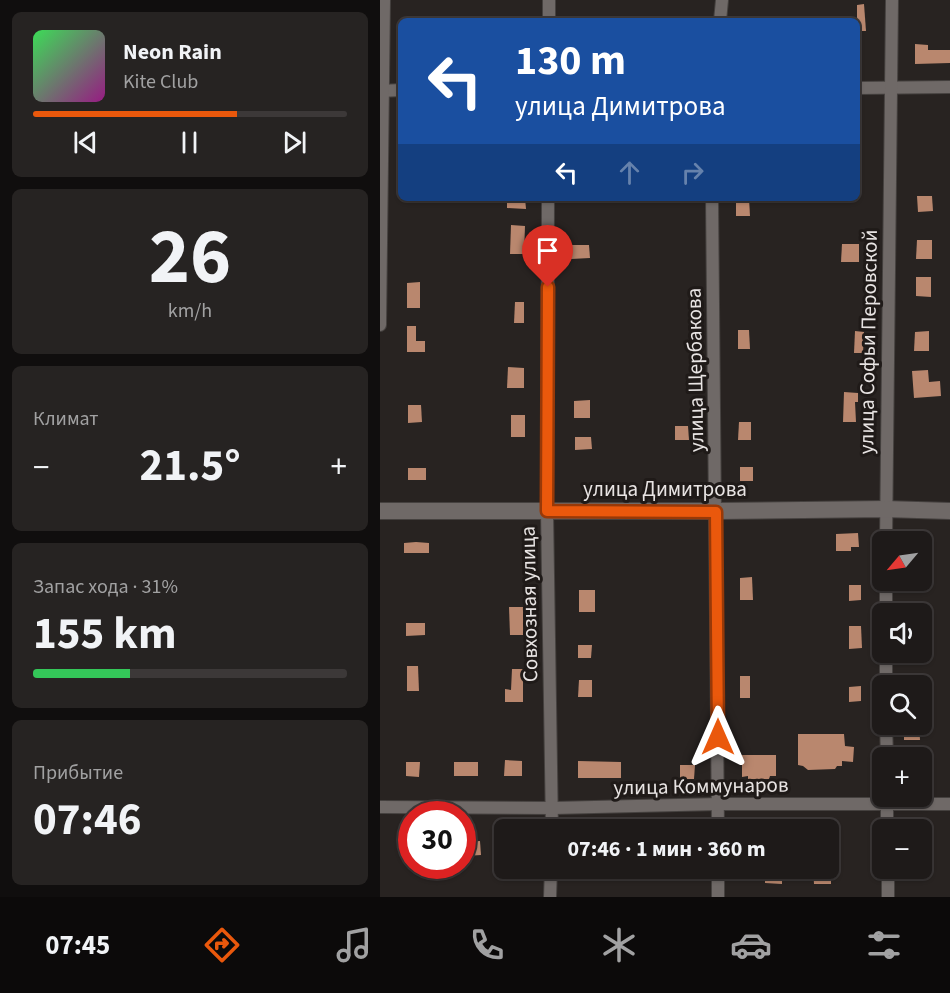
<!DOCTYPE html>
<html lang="ru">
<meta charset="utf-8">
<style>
:root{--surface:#1e1a19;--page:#262322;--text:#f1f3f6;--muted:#a1a1a2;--line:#3c3838;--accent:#ea580c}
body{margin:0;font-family:"Source Sans 3",sans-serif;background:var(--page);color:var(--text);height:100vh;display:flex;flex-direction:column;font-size:22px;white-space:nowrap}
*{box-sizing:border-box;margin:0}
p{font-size:20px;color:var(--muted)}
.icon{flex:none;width:33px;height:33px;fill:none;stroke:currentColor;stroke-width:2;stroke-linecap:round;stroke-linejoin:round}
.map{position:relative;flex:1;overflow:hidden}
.panel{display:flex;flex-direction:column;gap:12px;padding:12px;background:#100e0e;width:380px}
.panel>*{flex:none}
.top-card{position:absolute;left:18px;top:18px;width:462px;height:183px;border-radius:9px;box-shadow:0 2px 4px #0004,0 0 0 2px var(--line);background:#1a4fa0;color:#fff;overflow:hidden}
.needle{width:39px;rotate:241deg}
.tools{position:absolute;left:492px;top:531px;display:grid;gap:12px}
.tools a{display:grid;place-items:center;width:60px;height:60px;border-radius:9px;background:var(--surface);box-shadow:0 2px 4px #0004,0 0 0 2px var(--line);font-size:30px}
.speed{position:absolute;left:18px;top:801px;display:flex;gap:12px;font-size:30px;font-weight:700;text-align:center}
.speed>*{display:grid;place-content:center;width:78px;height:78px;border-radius:50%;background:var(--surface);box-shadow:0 2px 4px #0004,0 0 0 2px var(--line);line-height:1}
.speed .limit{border:9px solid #d22;background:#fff;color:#111}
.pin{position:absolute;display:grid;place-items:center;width:51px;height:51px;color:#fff;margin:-62px -26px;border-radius:50% 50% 50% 0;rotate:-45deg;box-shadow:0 0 6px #0007}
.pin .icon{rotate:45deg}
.me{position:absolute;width:66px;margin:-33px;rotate:0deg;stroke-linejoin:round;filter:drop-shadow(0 0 4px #0008)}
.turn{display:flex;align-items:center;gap:21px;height:126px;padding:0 18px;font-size:27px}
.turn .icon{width:78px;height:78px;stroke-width:2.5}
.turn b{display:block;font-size:42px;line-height:51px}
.lanes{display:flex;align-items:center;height:57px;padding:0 18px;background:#0003;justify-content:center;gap:30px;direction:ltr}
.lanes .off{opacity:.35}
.big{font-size:45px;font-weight:700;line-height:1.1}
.panel .widget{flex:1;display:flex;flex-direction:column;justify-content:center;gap:9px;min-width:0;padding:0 21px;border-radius:9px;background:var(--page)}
.panel .dial{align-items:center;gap:0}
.dial b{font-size:78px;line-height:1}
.song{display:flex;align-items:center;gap:18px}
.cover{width:72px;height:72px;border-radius:9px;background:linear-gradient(135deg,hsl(130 70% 55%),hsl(310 70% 35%))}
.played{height:6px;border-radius:3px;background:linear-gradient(90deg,var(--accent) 65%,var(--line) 65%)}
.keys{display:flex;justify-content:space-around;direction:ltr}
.heat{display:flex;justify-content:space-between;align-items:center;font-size:33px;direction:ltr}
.charge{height:9px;border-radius:4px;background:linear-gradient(90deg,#34c759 31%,var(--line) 0)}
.trip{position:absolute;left:114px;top:819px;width:345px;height:60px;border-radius:9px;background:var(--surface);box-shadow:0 2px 4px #0004,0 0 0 2px var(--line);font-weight:700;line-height:60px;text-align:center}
.tabs{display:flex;height:96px;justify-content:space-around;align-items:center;background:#0c0a0a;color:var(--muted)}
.tabs .icon{width:42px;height:42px}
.tabs .selected{color:var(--accent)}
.tabs b{font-size:27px;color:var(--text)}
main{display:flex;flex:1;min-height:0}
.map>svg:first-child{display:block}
</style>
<main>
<section class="panel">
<div class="widget">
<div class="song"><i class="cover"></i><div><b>Neon Rain</b><p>Kite Club</p></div></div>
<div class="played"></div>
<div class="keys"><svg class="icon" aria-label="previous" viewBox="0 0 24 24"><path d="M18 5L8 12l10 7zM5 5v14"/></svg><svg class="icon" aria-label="pause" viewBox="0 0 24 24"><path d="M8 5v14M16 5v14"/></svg><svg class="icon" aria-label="next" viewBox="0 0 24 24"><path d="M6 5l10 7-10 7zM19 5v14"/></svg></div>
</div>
<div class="widget dial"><b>26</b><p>km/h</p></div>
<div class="widget"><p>Климат</p>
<div class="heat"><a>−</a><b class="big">21.5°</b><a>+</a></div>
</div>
<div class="widget"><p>Запас хода · 31%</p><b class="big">155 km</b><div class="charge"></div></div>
<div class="widget"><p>Прибытие</p><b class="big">07:46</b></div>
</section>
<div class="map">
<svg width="571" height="897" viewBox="0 0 571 897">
<rect width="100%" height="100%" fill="#282321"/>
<g fill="#b9876e">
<path d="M484,4L486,31H477V5Z"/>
<path d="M535,44L548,45V50H570V63L535,64Z"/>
<path d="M537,196H552L553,211L538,212Z"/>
<path d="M127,198H145L146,209L127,208Z"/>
<path d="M356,198H369L370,216H356Z"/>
<path d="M131,225L145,226L144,254H130Z"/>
<path d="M537,240H552V259H536Z"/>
<path d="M462,244H479V262H461Z"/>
<path d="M191,245H209L210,258L191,259Z"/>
<path d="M536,277H551V297L536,296Z"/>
<path d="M40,282V308H27V283Z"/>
<path d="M135,302H144V323H134Z"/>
<path d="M27,326H36V341H45V352H27Z"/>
<path d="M358,330H369L370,349H358Z"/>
<path d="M475,331L484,332L483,353H474Z"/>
<path d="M549,331V351H534L535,332Z"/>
<path d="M128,367L144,368V388H127Z"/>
<path d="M548,370L549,382L560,381L561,396L534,398L532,371Z"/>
<path d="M464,392L478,393V402H475L476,422H463Z"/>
<path d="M210,400V418H194V401Z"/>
<path d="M28,405H41L42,422L28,423Z"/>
<rect x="131" y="415" width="14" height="22"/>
<path d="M359,422H371V440H358Z"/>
<path d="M295,426H308L309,440H295Z"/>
<path d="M195,437H211L212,449L195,450Z"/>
<rect x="360" y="467" width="13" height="14"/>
<rect x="28" y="468" width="18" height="12"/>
<path d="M478,533L479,547H471V551H456V534Z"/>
<path d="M36,542L49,543V553H24V543Z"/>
<path d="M372,577L373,600H360V578Z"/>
<path d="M469,585H481V600L469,601Z"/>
<rect x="199" y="590" width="16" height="22"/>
<path d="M129,607H143V635H130Z"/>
<path d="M26,623H45V635L26,636Z"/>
<path d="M469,626H481L482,648L469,649Z"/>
<path d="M198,645H212L211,658H198Z"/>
<path d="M27,666H38L39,691H27Z"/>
<path d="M132,669H143V702H125V689L131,690Z"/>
<rect x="360" y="676" width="10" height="22"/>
<path d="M199,680H212V697H198Z"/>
<path d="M481,686V701L469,702V687Z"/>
<path d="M524,724H539L540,740H524Z"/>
<path d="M418,734H464L465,746L474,747L473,762L462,761V766H457L455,769L428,770L423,766L418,765Z"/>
<path d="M362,755H396V776H390L389,779H368V776L362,777Z"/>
<path d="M125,760L142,761V776H124Z"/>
<path d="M198,761L241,762V778H198Z"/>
<path d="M26,762H40L39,777L26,776Z"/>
<rect x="74" y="762" width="24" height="14"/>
<path d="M300,765H315L314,779H300Z"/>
<path d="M100,841L101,855L86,856L85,842Z"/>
<path d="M385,868H402V884L385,883Z"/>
<path d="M433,868H451V884H434Z"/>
</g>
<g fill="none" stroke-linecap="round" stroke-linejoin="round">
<g stroke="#45413f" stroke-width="14">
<g id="street">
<path d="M169,21V0"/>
<path d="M340,21L342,0"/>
<path d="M477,88L571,87"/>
<path d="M0,91L21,90"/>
<path d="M168,198L167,511L172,830"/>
<path d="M332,198L338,830"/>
<path d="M0,325L4,0"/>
<path d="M506,542L512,0"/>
<path d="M506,580V614"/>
<path d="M506,652V686"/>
<path d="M506,724L507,758"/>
<path d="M507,798V830"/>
<path d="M0,807L173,808L339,804H571"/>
<path d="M508,868V897"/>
<path d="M170,897L171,868"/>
<path d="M338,897V868"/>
</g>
</g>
<g stroke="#45413f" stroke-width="18">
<path id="secondary" d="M0,511H336L505,509L571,511"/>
</g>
<use href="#street" stroke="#6f6967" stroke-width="12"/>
<use href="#secondary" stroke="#6f6967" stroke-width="16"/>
</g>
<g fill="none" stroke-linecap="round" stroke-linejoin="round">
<g stroke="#983908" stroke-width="15">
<path id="route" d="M168,287L167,511L336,512L338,737"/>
</g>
<use href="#route" stroke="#ea580c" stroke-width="10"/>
</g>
<g text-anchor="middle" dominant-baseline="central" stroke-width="6" stroke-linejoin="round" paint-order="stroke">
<g font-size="21" fill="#e8e4e3" stroke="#1f1a18">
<text transform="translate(488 342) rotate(-89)">улица Софьи Перовской</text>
<text transform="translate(315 370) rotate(-91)">улица Щербакова</text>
<text x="285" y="489">улица Димитрова</text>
<text transform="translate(149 604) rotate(-91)">Совхозная улица</text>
<text transform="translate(321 786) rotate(-1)">улица Коммунаров</text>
</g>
</g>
</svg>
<div class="tools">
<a><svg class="needle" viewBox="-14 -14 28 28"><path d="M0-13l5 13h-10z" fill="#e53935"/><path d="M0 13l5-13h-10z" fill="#a1a1a2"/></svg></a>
<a><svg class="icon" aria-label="sound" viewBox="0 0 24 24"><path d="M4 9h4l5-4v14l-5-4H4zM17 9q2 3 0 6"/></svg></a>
<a><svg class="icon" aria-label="search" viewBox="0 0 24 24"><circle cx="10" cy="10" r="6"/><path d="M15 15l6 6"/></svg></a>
<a>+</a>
<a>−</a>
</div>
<div class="speed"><div class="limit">30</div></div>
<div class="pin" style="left:168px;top:287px;background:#d93025"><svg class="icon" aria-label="arrive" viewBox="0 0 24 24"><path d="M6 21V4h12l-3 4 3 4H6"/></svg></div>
<svg class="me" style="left:338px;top:737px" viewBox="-20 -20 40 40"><path d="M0-17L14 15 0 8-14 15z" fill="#ea580c" stroke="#fff" stroke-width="4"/></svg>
<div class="trip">07:46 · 1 мин · 360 m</div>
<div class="top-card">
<div class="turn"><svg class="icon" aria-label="left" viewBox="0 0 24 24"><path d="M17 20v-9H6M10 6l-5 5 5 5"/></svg><div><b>130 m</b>улица Димитрова</div></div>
<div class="lanes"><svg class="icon" aria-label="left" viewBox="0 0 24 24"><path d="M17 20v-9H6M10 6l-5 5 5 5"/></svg><svg class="icon off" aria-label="ahead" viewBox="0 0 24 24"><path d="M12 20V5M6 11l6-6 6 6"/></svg><svg class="icon off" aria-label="right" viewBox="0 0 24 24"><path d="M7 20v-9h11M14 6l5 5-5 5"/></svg></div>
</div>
</div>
</main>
<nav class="tabs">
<b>07:45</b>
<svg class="icon selected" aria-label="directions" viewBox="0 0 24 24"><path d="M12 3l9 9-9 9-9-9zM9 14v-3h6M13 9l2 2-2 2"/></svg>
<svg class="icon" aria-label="music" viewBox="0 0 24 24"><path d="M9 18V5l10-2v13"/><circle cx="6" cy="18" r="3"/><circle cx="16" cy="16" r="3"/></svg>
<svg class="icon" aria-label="phone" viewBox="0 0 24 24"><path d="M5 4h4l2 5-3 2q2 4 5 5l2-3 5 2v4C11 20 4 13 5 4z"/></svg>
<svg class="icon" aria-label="climate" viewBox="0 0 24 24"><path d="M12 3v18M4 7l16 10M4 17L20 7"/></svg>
<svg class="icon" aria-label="car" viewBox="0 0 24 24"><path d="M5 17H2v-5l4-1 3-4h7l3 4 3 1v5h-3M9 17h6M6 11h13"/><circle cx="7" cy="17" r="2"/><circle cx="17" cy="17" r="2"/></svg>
<svg class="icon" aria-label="filters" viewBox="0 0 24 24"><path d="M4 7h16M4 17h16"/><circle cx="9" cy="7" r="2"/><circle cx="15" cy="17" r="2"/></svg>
</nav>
